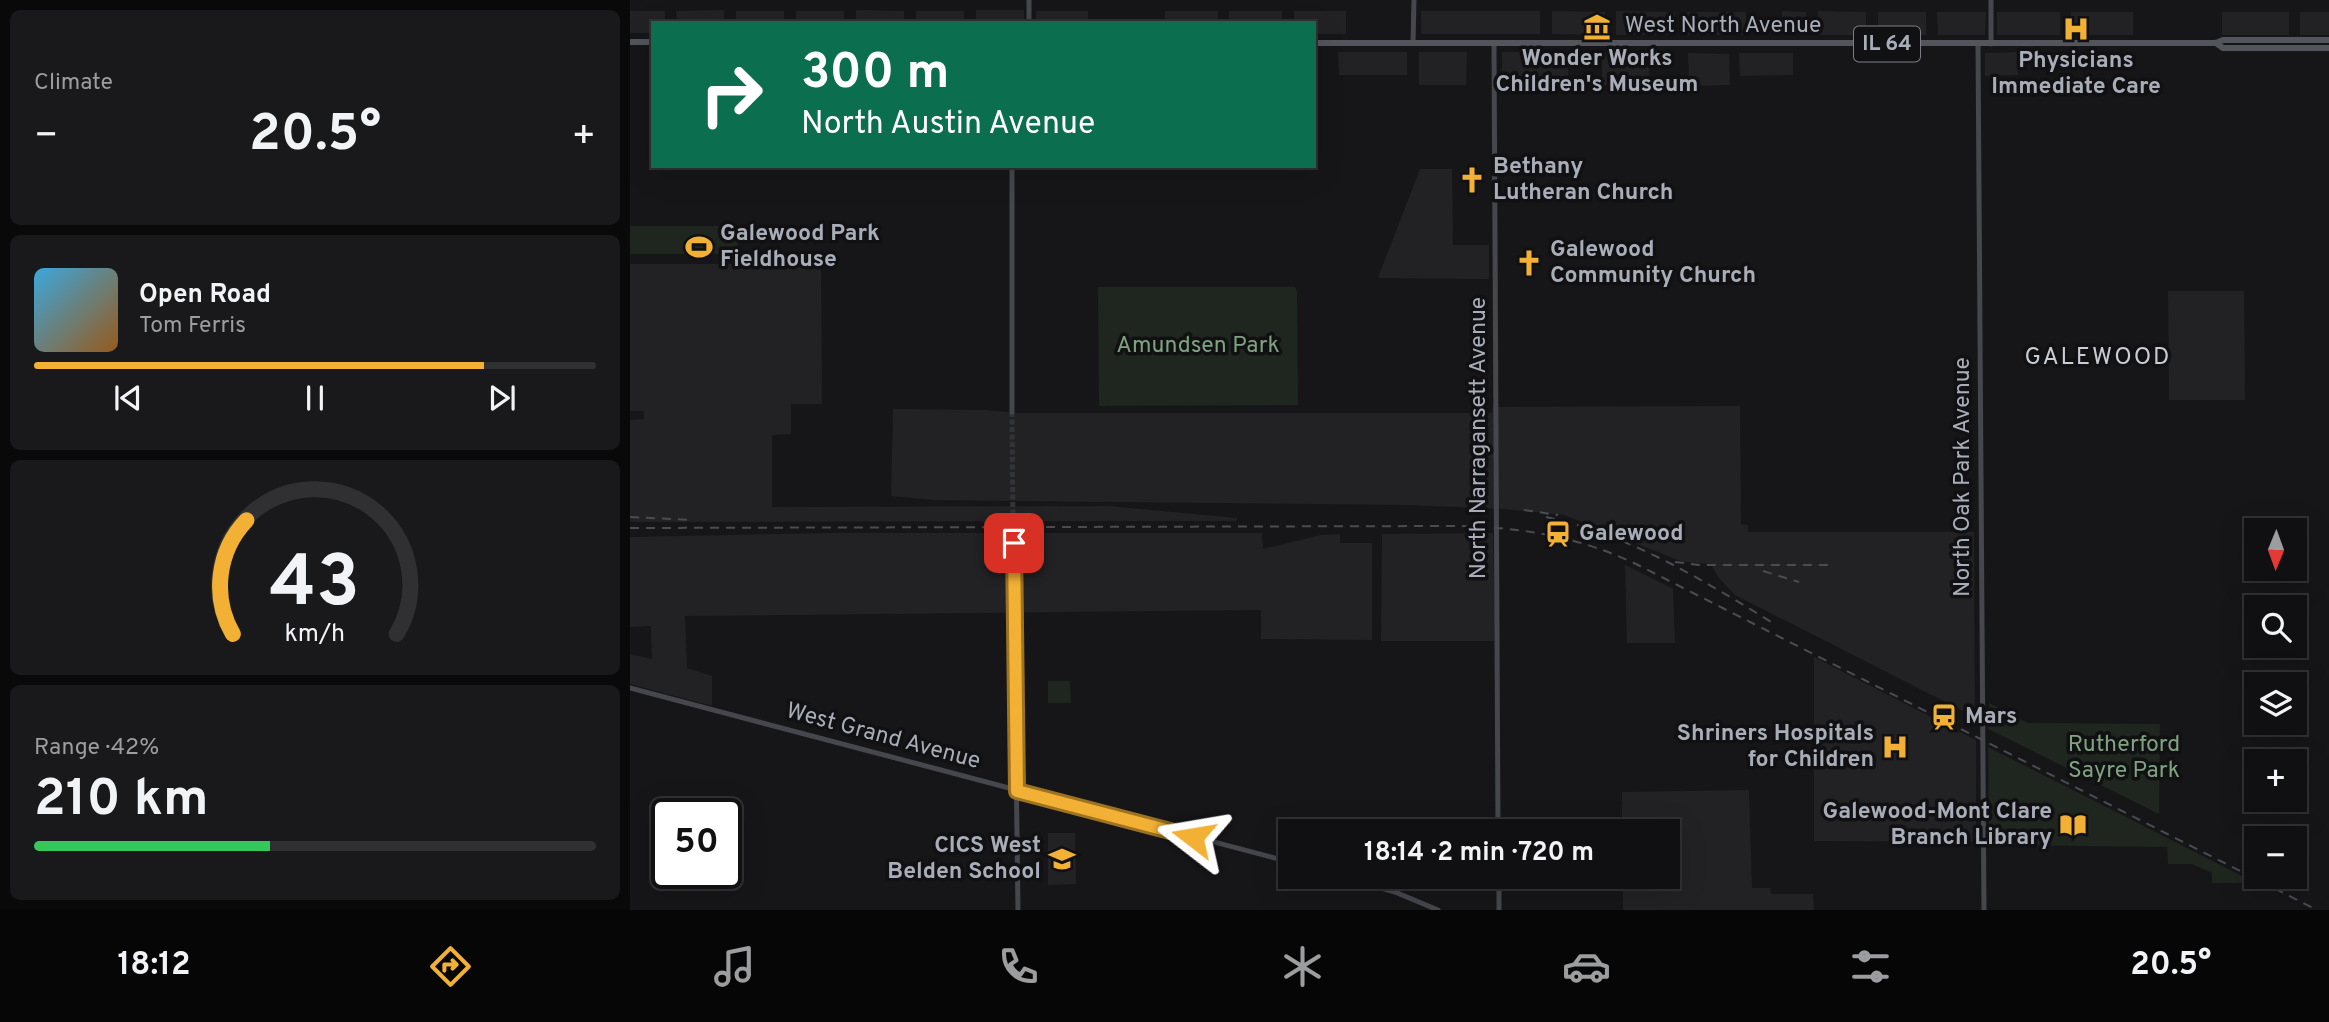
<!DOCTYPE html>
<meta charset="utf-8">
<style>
:root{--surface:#101012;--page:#19191b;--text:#f1f3f6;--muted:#9c9d9f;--line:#303032;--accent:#f2b134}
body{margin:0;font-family:Overpass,sans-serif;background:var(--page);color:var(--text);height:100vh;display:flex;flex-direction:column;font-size:26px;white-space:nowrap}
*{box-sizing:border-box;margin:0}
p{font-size:23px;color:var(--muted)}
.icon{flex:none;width:38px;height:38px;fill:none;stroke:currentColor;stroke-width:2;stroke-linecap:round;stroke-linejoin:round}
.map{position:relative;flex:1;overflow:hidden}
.sheet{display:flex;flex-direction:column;gap:10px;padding:10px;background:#09090a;width:630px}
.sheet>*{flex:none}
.banner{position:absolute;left:21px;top:21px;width:665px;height:147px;border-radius:0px;box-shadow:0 7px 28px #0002,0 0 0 2px var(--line);background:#0b6e4f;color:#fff;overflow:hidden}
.needle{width:46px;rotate:181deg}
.controls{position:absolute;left:1614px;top:518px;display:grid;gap:14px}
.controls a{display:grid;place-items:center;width:63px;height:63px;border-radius:0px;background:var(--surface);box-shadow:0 7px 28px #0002,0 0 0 2px var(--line);font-size:35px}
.speed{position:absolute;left:21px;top:798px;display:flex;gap:14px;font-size:35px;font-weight:700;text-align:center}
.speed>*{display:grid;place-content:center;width:91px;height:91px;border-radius:50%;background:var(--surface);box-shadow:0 7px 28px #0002,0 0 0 2px var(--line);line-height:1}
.speed .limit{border:4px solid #111;border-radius:10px;background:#fff;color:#111}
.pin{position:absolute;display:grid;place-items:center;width:60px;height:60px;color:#fff;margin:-30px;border-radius:14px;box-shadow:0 4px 10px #0006}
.me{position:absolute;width:77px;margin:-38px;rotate:284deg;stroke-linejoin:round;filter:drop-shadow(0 0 5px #0008)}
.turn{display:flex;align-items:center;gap:24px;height:147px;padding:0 35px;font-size:32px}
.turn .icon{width:91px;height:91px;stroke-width:2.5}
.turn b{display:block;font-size:49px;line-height:60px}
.big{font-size:52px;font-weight:700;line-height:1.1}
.sheet .card{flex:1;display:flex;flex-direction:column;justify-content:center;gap:10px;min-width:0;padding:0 24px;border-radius:10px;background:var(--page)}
.sheet .dial{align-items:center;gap:0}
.dial svg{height:182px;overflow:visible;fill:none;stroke:var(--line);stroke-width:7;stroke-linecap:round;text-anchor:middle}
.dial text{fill:var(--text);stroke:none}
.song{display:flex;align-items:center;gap:21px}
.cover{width:84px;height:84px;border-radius:10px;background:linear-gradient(135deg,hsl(200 70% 55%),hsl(30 70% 35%))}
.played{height:7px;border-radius:4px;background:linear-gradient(90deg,var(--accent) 80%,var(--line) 80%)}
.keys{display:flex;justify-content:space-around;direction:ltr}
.heat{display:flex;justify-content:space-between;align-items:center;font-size:38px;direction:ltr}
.charge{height:10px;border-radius:5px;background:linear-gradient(90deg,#34c759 42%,var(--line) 0)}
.trip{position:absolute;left:648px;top:819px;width:402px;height:70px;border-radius:0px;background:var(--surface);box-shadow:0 7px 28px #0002,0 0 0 2px var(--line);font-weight:700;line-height:70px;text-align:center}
.tabs{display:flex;height:112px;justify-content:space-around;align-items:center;background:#060607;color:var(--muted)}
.tabs .icon{width:49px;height:49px}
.tabs .on{color:var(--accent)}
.tabs b{font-size:32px;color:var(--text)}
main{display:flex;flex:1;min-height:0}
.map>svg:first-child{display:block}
</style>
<main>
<section class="sheet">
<div class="card"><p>Climate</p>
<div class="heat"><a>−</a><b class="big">20.5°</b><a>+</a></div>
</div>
<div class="card">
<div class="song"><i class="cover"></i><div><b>Open Road</b><p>Tom Ferris</p></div></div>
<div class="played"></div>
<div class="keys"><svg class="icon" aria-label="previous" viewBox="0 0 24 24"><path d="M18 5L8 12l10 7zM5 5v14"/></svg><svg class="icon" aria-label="pause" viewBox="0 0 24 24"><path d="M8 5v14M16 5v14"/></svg><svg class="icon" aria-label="next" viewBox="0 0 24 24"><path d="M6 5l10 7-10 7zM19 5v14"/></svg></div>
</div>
<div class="card dial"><svg viewBox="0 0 100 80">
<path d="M14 69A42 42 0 1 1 86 69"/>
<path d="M14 69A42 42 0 0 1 20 19" stroke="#f2b134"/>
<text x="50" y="56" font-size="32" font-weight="700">43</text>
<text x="50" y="72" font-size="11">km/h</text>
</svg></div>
<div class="card"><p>Range · 42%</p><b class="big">210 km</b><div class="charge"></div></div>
</section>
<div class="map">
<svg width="1699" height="910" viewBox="0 0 1699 910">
<rect width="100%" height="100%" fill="#161618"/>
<g fill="#222225">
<path d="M94,10V23H47L46,11Z"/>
<path d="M226,10L274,11V23H226Z"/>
<rect x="346" y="10" width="48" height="13"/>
<path d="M0,11H35V23H23V33H0Z"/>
<rect x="106" y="11" width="48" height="12"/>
<rect x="166" y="11" width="48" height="12"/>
<rect x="286" y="11" width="48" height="12"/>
<rect x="406" y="11" width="52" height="12"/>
<rect x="535" y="11" width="53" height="12"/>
<rect x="599" y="11" width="53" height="12"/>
<path d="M664,11H716V34H684V23H664Z"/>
<rect x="791" y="11" width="119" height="23"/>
<path d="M922,11L975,12V35L922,34Z"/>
<path d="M986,11L1045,12V35H986Z"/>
<path d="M1152,11L1176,12V35H1152Z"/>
<path d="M1188,11L1236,12V35H1188Z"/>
<rect x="1057" y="12" width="59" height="23"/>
<rect x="1248" y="12" width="48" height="23"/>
<path d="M1307,12H1356L1355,35H1308Z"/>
<rect x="1367" y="12" width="63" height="23"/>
<rect x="1441" y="12" width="62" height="23"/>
<rect x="1592" y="12" width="67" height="23"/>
<rect x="1670" y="12" width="29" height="23"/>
<path d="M708,52H777V75H709Z"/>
<path d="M789,52H837L836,85H789Z"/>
<rect x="872" y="52" width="66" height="33"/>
<rect x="972" y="52" width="47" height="33"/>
<path d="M1387,52L1388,75L1355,76V53Z"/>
<path d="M1058,53L1099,54L1100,85L1059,86Z"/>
<path d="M1109,53H1163V75L1110,76Z"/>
<path d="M790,169H822L823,245H859V279L748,278Z"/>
<path d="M0,264H191L192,404H161V434L142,435V507L479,506L607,518L606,521L0,522V420L14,419V411H0Z"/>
<path d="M1538,291H1614L1615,400H1539Z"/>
<path d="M1110,406L1111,524L1118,525V532H1344L1345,717L1105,595L1088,577L1081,564L1053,562L934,515L874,509L775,505L302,500L261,496L263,409L355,410L387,413H862L863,407Z"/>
<path d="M201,533H632L633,549L691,535L710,534V543H742V640L631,639V610L55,616L57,668L82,676V706L0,684V654L22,659L21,626L0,627V537Z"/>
<path d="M863,533L865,641H751L752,534Z"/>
<path d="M995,565L1043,589L1045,643H997Z"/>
<path d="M1184,657L1346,740V842L1184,841Z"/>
<path d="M1119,790L1122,888H1140L1141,894H1183L1184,910H993V877H1038V831H992V792Z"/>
<path d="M418,833H445L446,884L418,885Z"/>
</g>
<g fill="#1e261f">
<path d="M0,226H107L108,254H0Z"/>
<path d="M468,287H665L667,291L668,405L469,406Z"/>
<path d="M418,681H440L441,703H418Z"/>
<path d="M1359,703L1398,723L1530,724L1529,814L1358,729Z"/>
<path d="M1358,747L1618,879V883H1582V873L1562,864H1538L1537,847L1359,845Z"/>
</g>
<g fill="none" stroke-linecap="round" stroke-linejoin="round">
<path stroke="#333438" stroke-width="5" stroke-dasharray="5 2.5" stroke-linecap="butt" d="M382,412L383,532"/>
<g stroke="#45474d" stroke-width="5">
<path d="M399,0V23"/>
<path d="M1361,0V44"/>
<path d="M783,43L784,0"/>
<path d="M864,44L868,831"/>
<path d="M1348,44L1354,910"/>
<path d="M382,166V412"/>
<path d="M383,532L388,910"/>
<path d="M0,688L660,862"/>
<path d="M713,877L765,892L808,910"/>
<path d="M869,877V910"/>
</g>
<g stroke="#53555c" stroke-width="6">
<path d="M0,42H23"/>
<path d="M684,43H1586L1593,40H1699"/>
<path d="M1586,43L1593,48H1699"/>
</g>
<g stroke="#4a4c52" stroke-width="2" stroke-dasharray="9 7" stroke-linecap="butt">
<path d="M894,510L928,515"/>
<path d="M0,517L61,520"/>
<path d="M916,517C1000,535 1071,579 1143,623"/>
<path d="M0,528L826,526C890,527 947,536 1006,564L1687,910"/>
<path d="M1045,562L1069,565H1202"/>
<path d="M1133,571L1169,582"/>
</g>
</g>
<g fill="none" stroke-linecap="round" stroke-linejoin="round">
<g stroke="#9d7322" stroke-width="18">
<path id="route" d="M384,543L387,791L563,837"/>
</g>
<use href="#route" stroke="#f2b134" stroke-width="12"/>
</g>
<defs>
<g id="museum-bare" transform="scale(2.1)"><path d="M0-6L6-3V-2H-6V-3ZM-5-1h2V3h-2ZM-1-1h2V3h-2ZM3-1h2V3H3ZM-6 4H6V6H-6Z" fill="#f2b134" stroke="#111113" stroke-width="2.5" paint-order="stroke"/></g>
<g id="hospital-bare" transform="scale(2.1)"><path d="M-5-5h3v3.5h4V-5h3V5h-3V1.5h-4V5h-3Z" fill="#f2b134" stroke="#111113" stroke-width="2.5" paint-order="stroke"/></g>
<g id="church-bare" transform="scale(2.1)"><path d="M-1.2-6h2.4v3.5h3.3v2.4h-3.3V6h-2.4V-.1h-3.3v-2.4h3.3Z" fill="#f2b134" stroke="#111113" stroke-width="2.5" paint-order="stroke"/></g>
<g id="stadium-bare" transform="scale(2.1)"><path d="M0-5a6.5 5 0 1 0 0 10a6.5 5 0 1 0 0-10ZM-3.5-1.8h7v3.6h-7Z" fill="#f2b134" stroke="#111113" stroke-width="2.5" paint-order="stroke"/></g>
<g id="station-bare" transform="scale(2.1)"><path d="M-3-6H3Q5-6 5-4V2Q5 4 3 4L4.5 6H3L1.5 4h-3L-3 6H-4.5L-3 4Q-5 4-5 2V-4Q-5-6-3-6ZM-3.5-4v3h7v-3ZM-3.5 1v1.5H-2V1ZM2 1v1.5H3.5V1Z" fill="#f2b134" stroke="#111113" stroke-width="2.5" paint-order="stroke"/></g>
<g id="library-bare" transform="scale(2.1)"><path d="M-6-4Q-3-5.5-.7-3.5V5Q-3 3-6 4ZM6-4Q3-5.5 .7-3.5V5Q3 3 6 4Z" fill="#f2b134" stroke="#111113" stroke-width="2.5" paint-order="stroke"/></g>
<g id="school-bare" transform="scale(2.1)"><path d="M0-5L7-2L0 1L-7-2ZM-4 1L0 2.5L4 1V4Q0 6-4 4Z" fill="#f2b134" stroke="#111113" stroke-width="2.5" paint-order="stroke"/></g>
</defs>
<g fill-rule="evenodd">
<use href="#museum-bare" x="967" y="27"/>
<use href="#hospital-bare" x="1446" y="29"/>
<use href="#church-bare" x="842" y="180"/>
<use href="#stadium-bare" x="69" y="247"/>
<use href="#church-bare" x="899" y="263"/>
<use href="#station-bare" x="928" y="534"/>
<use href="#station-bare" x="1314" y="717"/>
<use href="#hospital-bare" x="1265" y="747"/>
<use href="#library-bare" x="1443" y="825"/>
<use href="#school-bare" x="432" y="859"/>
</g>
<g text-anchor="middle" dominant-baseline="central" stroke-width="7" stroke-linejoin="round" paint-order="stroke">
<rect fill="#111113" stroke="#7b7e86" stroke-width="2" x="1224" y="26.5" width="66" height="35" rx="5"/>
<g font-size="21" font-weight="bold" fill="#a8adb8">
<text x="1257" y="44">IL 64</text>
</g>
<g font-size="23" fill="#a8adb8" stroke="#111113">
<text x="1093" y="26">West North Avenue</text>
<text transform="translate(849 438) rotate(-90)">North Narragansett Avenue</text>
<text transform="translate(1333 477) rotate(-90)">North Oak Park Avenue</text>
<text transform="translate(253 737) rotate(15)">West Grand Avenue</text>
</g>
<g font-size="23" font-weight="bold" fill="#a8adb8" stroke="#111113" text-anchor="start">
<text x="967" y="59" text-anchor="middle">Wonder Works<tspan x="967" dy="26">Children's Museum</tspan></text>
<text x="1446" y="61" text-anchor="middle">Physicians<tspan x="1446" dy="26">Immediate Care</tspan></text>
<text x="863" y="167">Bethany<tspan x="863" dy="26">Lutheran Church</tspan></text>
<text x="90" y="234">Galewood Park<tspan x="90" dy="26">Fieldhouse</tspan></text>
<text x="920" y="250">Galewood<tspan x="920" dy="26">Community Church</tspan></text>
<text x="949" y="534">Galewood</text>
<text x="1335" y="717">Mars</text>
<text x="1244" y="734" text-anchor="end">Shriners Hospitals<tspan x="1244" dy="26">for Children</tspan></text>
<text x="1422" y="812" text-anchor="end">Galewood-Mont Clare<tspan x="1422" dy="26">Branch Library</tspan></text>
<text x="411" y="846" text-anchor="end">CICS West<tspan x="411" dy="26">Belden School</tspan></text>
</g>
<g font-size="23" fill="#7fa381" stroke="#111113">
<text x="568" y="346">Amundsen Park</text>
<text x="1494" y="745">Rutherford<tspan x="1494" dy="26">Sayre Park</tspan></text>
</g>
<g font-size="24" letter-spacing="2" fill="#c9ccd4" stroke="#111113">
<text x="1468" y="358">GALEWOOD</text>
</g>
</g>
</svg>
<div class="controls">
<a><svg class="needle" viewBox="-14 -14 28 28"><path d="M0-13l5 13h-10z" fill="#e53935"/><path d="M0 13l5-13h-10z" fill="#9c9d9f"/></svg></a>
<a><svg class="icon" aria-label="search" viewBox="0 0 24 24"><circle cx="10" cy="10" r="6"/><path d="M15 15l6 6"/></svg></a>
<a><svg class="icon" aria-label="layers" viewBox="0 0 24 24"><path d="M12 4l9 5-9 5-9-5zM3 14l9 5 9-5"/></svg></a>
<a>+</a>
<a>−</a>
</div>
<div class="speed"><div class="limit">50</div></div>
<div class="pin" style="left:384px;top:543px;background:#d93025"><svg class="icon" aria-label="arrive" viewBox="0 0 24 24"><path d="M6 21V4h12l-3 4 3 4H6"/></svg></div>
<svg class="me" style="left:563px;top:837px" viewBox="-20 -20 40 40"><path d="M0-17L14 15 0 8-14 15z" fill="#f2b134" stroke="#fff" stroke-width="4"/></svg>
<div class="trip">18:14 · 2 min · 720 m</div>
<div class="banner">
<div class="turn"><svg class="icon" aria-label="right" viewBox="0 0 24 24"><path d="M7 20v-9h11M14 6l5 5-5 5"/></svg><div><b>300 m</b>North Austin Avenue</div></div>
</div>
</div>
</main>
<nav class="tabs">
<b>18:12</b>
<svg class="icon on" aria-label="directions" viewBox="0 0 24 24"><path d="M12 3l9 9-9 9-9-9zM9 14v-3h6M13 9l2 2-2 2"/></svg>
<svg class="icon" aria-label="music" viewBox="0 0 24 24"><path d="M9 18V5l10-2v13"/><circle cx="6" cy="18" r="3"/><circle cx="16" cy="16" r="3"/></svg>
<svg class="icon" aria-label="phone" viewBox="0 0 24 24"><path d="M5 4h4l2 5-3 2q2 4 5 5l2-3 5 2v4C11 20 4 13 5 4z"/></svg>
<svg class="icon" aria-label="climate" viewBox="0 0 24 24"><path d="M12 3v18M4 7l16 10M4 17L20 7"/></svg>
<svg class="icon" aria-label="car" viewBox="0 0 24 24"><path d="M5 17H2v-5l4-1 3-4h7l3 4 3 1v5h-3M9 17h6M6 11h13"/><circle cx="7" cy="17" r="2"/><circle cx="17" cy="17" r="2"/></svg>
<svg class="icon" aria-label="filters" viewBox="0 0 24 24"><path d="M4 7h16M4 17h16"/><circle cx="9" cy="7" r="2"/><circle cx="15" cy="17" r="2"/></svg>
<b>20.5°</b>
</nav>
